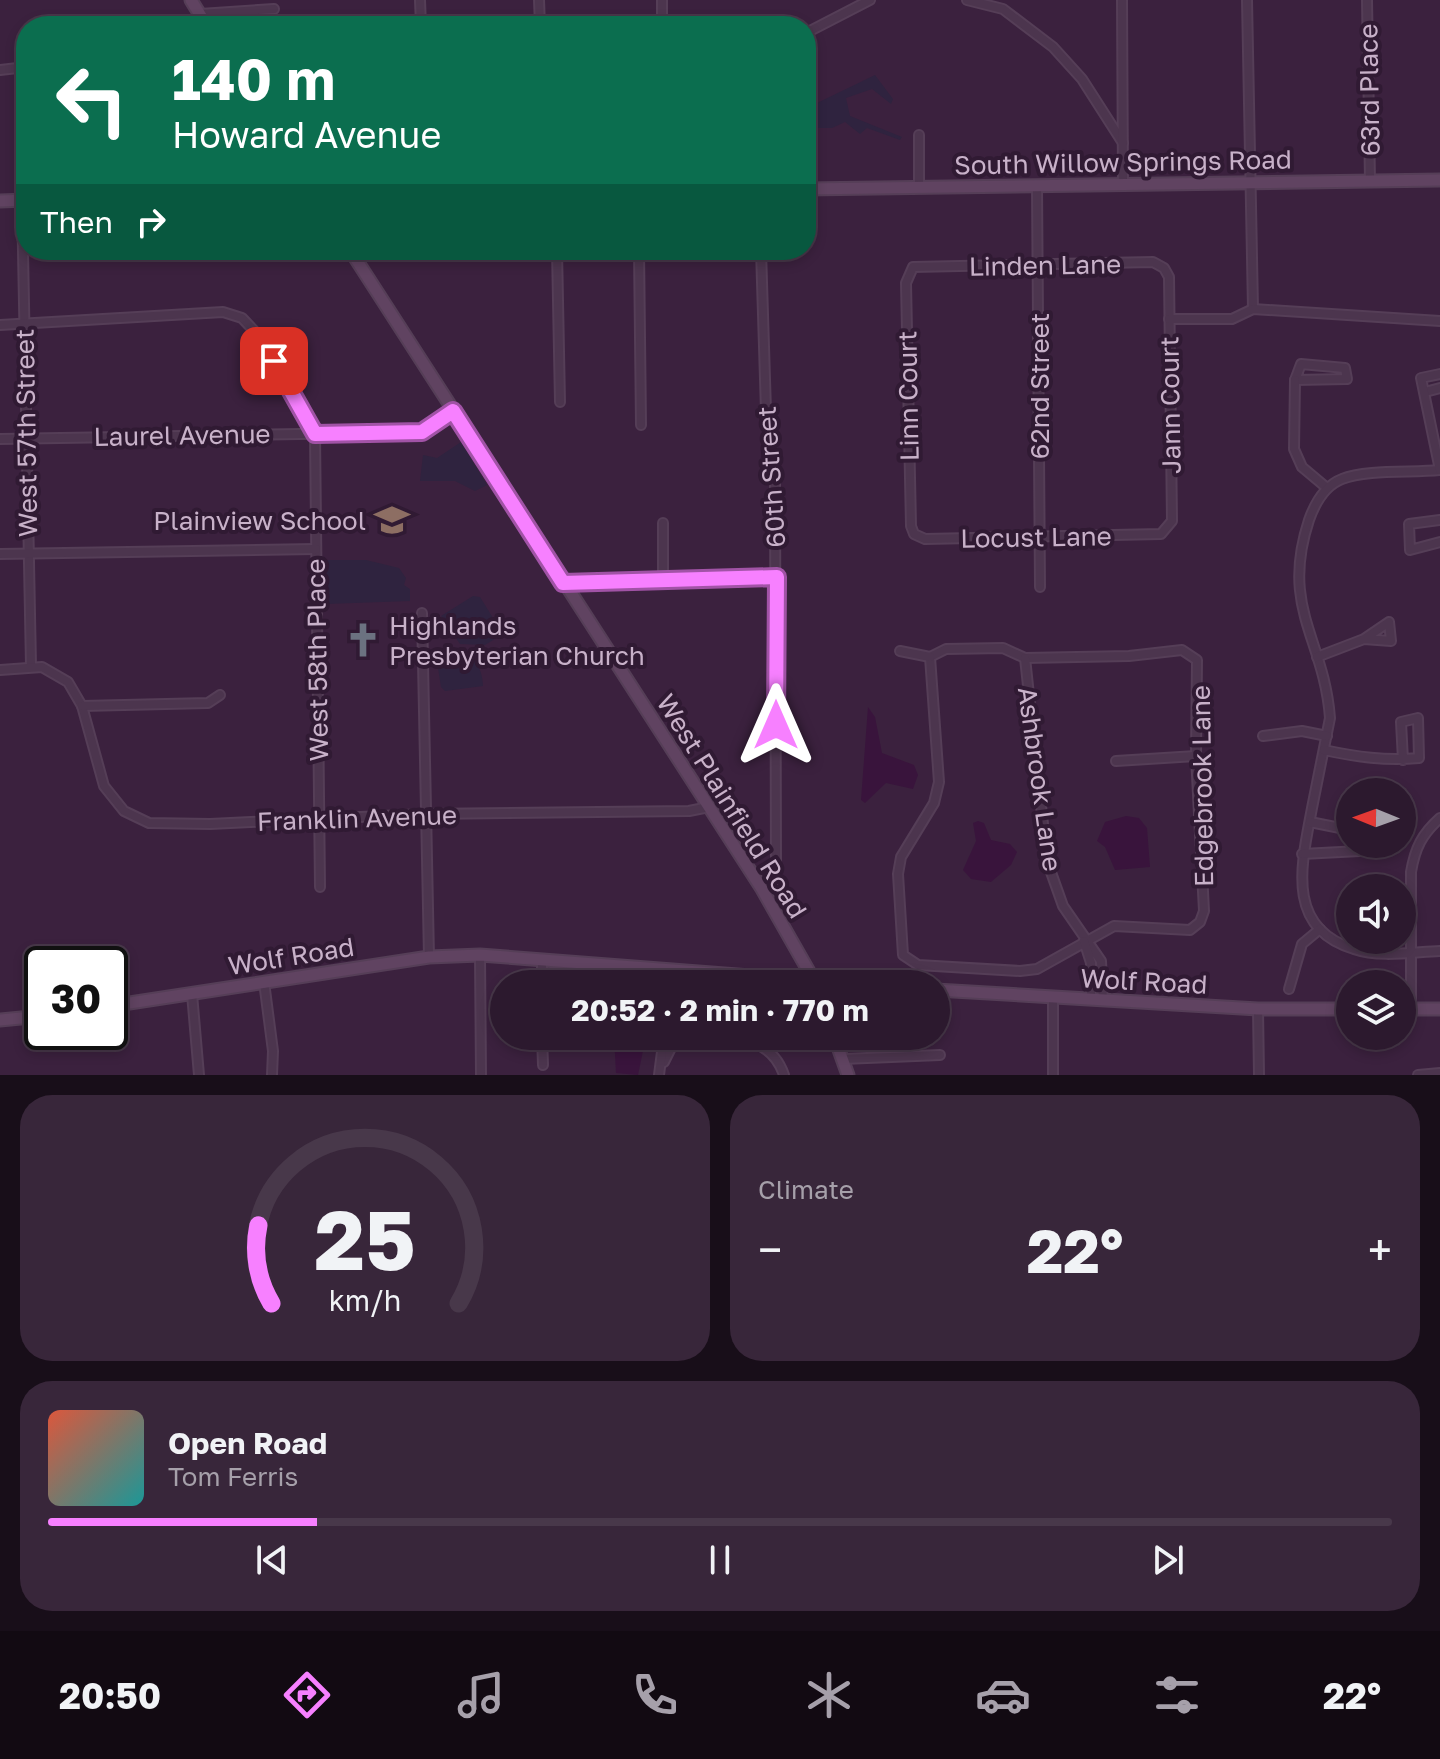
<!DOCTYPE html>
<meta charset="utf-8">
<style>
:root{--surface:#2c192e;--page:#38263a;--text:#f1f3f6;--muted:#a6a0aa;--line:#48384a;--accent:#f780ff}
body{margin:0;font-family:"Golos Text",sans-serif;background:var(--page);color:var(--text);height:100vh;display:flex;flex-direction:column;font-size:30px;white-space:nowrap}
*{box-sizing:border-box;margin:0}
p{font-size:26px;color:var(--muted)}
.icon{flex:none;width:44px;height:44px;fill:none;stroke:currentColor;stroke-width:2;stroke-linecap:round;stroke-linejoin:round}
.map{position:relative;height:1075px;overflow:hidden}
.sheet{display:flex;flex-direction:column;gap:20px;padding:20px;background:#180e19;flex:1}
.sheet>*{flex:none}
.top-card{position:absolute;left:16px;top:16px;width:800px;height:244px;border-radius:32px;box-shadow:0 4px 12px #0003,0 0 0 2px var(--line);background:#0b6e4f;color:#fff;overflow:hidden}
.needle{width:52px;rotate:271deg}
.tools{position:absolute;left:1336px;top:778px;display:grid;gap:16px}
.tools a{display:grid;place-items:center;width:80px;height:80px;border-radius:50%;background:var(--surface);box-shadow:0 4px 12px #0003,0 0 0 2px var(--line);font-size:40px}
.speed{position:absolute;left:24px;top:946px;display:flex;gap:16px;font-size:40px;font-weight:700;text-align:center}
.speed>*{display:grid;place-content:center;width:104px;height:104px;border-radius:50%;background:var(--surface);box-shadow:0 4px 12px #0003,0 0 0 2px var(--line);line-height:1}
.speed .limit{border:4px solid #111;border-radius:12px;background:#fff;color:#111}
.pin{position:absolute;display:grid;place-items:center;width:68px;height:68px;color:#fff;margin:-34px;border-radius:16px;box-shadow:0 4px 12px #0006}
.me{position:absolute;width:88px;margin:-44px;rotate:0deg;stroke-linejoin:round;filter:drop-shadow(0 0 6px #0008)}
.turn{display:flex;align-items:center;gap:28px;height:168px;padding:0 24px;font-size:36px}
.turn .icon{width:104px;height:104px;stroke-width:2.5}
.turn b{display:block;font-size:56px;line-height:68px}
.then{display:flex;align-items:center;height:76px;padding:0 24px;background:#0003;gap:16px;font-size:30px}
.big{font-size:60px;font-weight:700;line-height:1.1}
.sheet .widget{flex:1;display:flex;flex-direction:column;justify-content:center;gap:12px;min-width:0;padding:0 28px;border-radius:32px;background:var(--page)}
.sheet .dial{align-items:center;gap:0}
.dial svg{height:208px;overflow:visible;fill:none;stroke:var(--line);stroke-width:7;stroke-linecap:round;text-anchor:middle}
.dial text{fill:var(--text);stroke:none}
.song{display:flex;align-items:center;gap:24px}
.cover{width:96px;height:96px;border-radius:12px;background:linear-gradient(135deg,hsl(10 70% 55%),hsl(180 70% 35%))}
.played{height:8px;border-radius:4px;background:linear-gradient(90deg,var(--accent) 20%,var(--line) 20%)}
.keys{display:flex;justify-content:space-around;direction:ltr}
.heat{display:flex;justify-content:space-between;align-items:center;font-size:44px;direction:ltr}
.sheet .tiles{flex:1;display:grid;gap:20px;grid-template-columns:1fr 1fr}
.widget:last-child{grid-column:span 2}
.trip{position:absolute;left:490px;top:970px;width:460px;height:80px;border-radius:40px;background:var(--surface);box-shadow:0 4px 12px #0003,0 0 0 2px var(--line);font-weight:700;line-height:80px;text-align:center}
.tab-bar{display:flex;height:128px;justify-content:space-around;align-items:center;background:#120a12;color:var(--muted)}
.tab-bar .icon{width:56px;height:56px}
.tab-bar .active{color:var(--accent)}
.tab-bar b{font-size:36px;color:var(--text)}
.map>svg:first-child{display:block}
</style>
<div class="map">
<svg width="1440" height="1075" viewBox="0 0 1440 1075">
<rect width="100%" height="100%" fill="#3b213e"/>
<g fill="#2f233f">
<path d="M875,75L893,99L891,104L872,89L846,98L850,116L902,137L900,140L867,128L860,134L845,122L832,128H806V88L815,104Z"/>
<path d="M461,442L487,485L475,491L455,481H420L423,455L437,458Z"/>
<path d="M326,560H366L399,568L406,578L404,585L410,589V601L326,604Z"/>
<path d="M473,596L480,597L503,634L485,645L460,644L441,616Z"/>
<path d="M455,651C475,654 482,668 483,686L445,691L441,687L436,655Z"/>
</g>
<g fill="#39143c">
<path d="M868,707L875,717L882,753L914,765L918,775L913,789L886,783L865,803L861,800Z"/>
<path d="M1126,816L1139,818L1147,828L1150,867L1115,870L1105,847L1097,841L1105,822Z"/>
<path d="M978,821L984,823L991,840L1010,844L1017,852L1011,865L991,882L971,879L963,870L976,841L973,823Z"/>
<path d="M614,1036H646L638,1075L616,1073Z"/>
</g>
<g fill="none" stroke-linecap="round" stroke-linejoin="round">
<g stroke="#553e57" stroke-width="12">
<g id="street">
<path d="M420,0L421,26"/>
<path d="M539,0L540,26"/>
<path d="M662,0V26"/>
<path d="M967,0L1003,9L1053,47L1082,79L1123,143"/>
<path d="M1122,0L1123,184"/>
<path d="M1247,0L1253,309"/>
<path d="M1367,0L1370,181"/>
<path d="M200,14L274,9"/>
<path d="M806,33L870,0"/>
<path d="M0,70L26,67"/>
<path d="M919,135V187"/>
<path d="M1037,186L1040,587"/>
<path d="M22,200L31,666"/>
<path d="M557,250L560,402"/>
<path d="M639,250L641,425"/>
<path d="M761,250L766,411L775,473L776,873L772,883L762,889"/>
<path d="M1153,262L1164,268L1169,277L1172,521L1161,534L925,539L914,534L911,526L906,283L913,267Z"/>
<path d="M1169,319H1232L1253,309L1440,321"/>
<path d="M0,325L223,312L242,318L260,337L315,434L320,887"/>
<path d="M1301,364L1345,368L1347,379L1295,380Z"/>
<path d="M1295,380L1294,449L1302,467L1327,488"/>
<path d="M1425,392L1440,388"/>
<path d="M0,439L422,432L453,411"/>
<path d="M1440,470C1413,473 1366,469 1342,479C1324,486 1315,503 1309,520C1280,608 1324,638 1330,718C1324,748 1318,778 1312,808C1302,862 1284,928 1354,949C1380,958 1413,952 1440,951"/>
<path d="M1440,470L1421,378L1440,374"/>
<path d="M1440,520L1409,524L1410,550L1440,542"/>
<path d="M663,523V580"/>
<path d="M0,554L316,549"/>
<path d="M564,583L777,577"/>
<path d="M422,613L429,957"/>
<path d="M1003,648L1025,658L1129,656L1182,650L1197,660L1196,756L1204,911L1200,922L1190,930L1114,926L1037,969L1020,971L918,965L903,955L898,874L901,857L934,803L939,782L930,657L946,649Z"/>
<path d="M900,651L930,657"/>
<path d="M1317,657L1364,639L1391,641L1389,622L1364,639"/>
<path d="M1025,658L1047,861L1063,906L1101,961L1103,1001"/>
<path d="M0,670L42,667L68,682L82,706L104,786L124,811L149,823L210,824L424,814L689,811L709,807"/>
<path d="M82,706L208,703L220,695"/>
<path d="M1263,736L1302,731L1327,736"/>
<path d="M1324,750C1357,757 1385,761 1419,758L1418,718L1401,722L1403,760"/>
<path d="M1116,761L1196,756"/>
<path d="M1310,822L1350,830"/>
<path d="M1302,854L1360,851L1366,844"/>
<path d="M1084,941L1091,963V1000"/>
<path d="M480,955L481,1075"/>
<path d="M542,960V984"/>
<path d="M264,982L273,1051L272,1075"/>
<path d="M668,984L669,969"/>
<path d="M1289,989L1302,944L1320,929"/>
<path d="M192,994L199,1075"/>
<path d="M1053,998V1075"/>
<path d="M1258,1009L1259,1075"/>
<path d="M1411,1009V872C1415,848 1422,834 1440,818"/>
<path d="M542,1036L543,1065"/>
<path d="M691,1036C728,1038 770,1033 784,1075"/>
<path d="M843,1059L940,1055"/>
<path d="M664,1062L677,1036"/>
<path d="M659,1075L664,1036"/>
<path d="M1418,1075L1440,1073"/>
</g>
</g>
<g stroke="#553e57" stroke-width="15">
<g id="secondary">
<path d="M191,0L207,26"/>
<path d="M806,189L1440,180"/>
<path d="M0,201L26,200"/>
<path d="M350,250L762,889L816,984"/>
<path d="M936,990L1258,1009H1350"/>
<path d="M110,1006L429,957L480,955L855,984"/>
<path d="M1402,1009H1440"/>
<path d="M0,1020L42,1016"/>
<path d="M834,1036L848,1075"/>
</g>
</g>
<use href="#street" stroke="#4c354e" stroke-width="8"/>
<use href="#secondary" stroke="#604361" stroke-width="11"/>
</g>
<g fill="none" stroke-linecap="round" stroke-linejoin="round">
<g stroke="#a153a6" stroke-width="20">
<path id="route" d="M274,361L315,434L422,432L453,411L563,583L777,577L776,725"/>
</g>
<use href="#route" stroke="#f780ff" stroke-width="14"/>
</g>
<defs>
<g id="school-bare" transform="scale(2.76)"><path d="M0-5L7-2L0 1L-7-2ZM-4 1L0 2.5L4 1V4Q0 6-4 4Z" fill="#8d6e63" stroke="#301a33" stroke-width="2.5" paint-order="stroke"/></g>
<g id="church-bare" transform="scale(2.76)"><path d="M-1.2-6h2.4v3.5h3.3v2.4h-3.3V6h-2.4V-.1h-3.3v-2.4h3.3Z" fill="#6b7280" stroke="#301a33" stroke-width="2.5" paint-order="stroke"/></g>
</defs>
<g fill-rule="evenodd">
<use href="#school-bare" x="392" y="520"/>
<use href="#church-bare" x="363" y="640"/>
</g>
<g text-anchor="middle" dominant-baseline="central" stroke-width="8" stroke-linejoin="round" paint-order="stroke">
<g font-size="26" fill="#c8b1c9" stroke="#301a33">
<text transform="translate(1369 90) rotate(-91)">63rd Place</text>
<text transform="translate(1123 162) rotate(-1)">South Willow Springs Road</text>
<text transform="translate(1045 265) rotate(-1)">Linden Lane</text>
<text transform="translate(1039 386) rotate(-90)">62nd Street</text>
<text transform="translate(908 396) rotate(-91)">Linn Court</text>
<text transform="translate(1170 405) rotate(-91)">Jann Court</text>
<text transform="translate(26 433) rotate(-91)">West 57th Street</text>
<text transform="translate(182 435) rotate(-1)">Laurel Avenue</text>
<text transform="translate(771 477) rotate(-94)">60th Street</text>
<text transform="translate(1036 537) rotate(-1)">Locust Lane</text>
<text transform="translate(317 660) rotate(-91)">West 58th Place</text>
<text transform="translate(1040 779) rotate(82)">Ashbrook Lane</text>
<text transform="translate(1202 786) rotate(-91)">Edgebrook Lane</text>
<text transform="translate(732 806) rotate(58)">West Plainfield Road</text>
<text transform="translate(357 818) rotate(-2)">Franklin Avenue</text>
<text transform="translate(291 956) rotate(-9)">Wolf Road</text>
<text transform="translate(1144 981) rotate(3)">Wolf Road</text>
</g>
<g font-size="26" fill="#c8b1c9" stroke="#301a33" text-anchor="end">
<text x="366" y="520">Plainview School</text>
<text x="389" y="625" text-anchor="start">Highlands<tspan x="389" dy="30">Presbyterian Church</tspan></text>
</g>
</g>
</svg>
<div class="tools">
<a><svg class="needle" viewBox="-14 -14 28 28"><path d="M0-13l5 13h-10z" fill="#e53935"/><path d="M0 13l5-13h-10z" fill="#a6a0aa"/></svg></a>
<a><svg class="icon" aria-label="sound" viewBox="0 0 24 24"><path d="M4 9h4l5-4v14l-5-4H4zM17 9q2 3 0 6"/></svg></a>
<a><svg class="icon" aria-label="layers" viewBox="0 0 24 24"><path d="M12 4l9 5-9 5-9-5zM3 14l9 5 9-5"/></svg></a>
</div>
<div class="speed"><div class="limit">30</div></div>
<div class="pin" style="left:274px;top:361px;background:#d93025"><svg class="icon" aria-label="arrive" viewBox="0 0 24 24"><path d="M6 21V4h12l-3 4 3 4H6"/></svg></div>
<svg class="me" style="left:776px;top:725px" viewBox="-20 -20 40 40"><path d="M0-17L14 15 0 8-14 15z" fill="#f780ff" stroke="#fff" stroke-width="4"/></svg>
<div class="trip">20:52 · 2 min · 770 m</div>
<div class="top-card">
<div class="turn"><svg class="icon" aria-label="left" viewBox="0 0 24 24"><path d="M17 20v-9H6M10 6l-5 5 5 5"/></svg><div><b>140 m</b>Howard Avenue</div></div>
<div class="then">Then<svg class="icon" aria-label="right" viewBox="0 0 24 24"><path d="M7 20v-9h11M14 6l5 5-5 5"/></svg></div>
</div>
</div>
<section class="sheet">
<div class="tiles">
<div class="widget dial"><svg viewBox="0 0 100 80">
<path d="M14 69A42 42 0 1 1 86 69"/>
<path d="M14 69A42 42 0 0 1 9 39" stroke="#f780ff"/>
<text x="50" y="56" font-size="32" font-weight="700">25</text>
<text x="50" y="72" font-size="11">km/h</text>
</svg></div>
<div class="widget"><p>Climate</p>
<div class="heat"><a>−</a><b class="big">22°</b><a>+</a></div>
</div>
<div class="widget">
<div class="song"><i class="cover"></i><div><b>Open Road</b><p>Tom Ferris</p></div></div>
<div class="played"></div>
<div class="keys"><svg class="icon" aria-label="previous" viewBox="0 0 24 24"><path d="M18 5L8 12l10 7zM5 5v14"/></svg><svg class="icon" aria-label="pause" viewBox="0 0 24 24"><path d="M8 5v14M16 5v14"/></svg><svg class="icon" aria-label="next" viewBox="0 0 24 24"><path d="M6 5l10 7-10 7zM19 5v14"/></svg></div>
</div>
</div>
</section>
<nav class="tab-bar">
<b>20:50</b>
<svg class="icon active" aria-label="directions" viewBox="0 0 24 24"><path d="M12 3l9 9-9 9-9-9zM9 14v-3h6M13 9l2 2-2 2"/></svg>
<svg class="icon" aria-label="music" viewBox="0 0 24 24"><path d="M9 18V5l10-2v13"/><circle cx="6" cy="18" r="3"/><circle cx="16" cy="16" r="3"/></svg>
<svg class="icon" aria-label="phone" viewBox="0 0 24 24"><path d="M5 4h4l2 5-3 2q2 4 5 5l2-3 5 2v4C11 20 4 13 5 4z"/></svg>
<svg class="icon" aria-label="climate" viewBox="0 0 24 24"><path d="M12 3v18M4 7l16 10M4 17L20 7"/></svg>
<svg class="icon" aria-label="car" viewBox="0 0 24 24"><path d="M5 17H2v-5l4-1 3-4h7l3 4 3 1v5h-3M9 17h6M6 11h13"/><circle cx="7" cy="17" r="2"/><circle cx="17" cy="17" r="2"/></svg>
<svg class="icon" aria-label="filters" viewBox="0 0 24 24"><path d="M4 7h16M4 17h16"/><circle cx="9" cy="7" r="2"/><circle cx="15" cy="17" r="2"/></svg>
<b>22°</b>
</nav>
